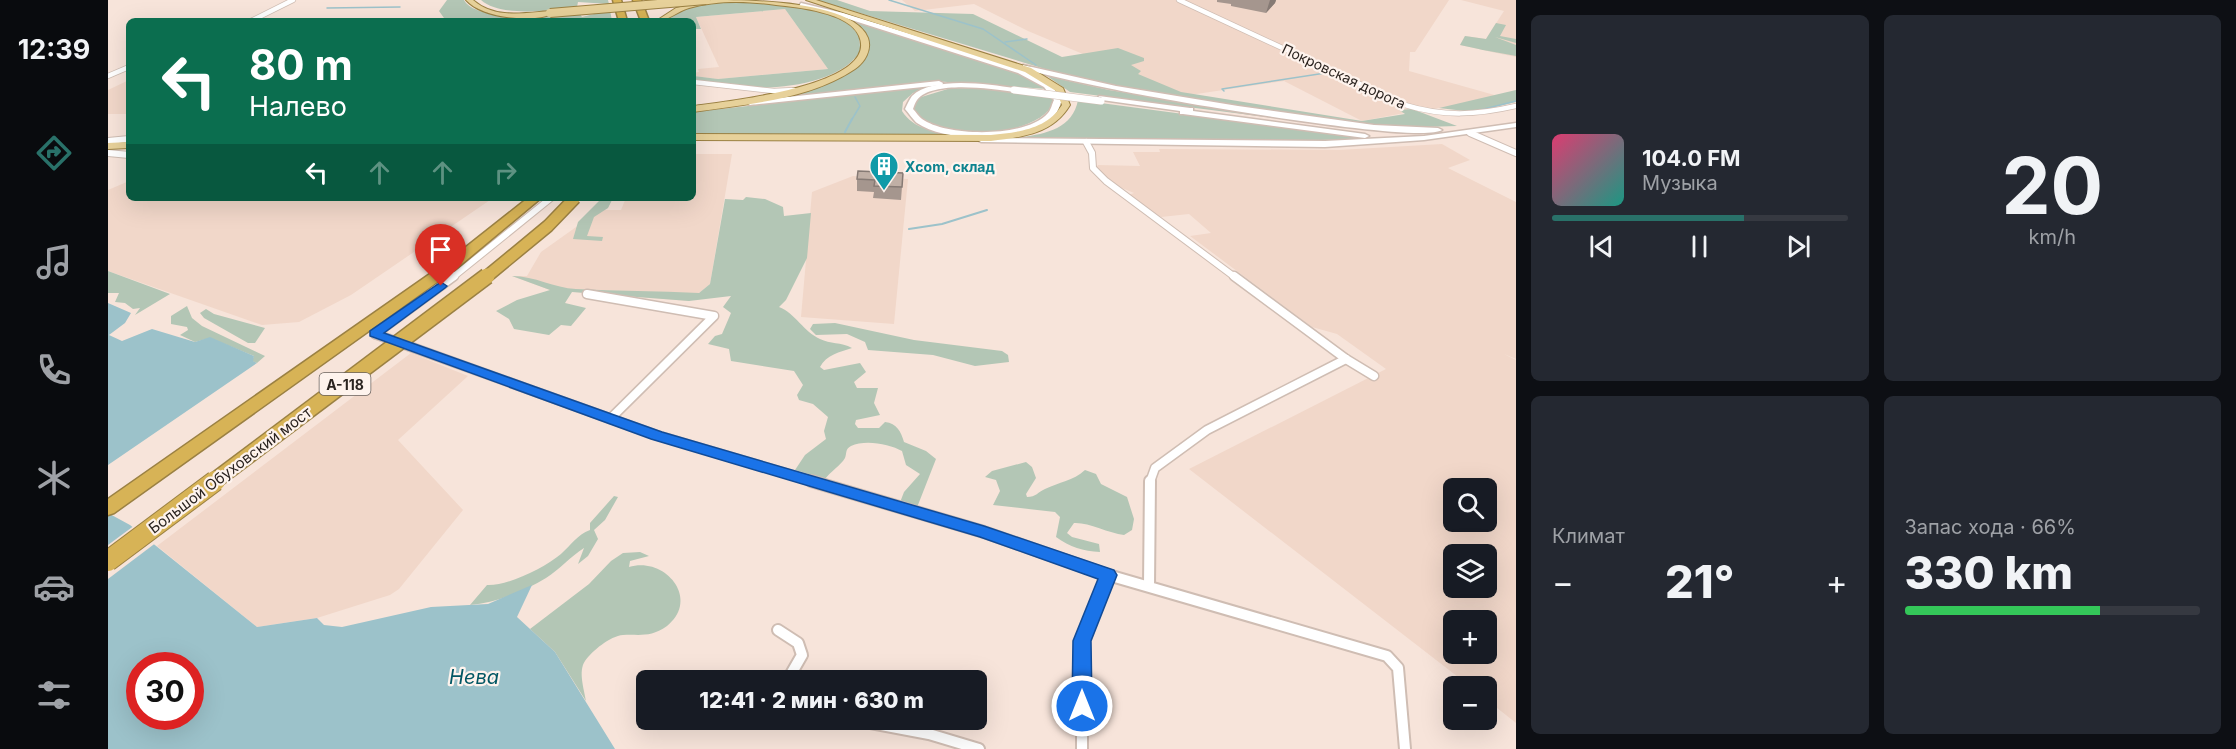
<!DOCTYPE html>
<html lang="ru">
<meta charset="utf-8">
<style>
:root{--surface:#171b24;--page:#242831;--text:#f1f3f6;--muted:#9ea1a6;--line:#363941;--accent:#297169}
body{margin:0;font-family:Inter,sans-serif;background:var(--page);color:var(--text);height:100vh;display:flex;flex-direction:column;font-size:22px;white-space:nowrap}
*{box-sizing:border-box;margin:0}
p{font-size:20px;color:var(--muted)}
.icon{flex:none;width:33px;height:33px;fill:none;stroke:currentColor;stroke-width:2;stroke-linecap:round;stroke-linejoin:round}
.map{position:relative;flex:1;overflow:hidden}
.details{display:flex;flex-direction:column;gap:15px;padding:15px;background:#0d0f14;width:720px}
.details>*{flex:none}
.guide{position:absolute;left:18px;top:18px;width:570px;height:183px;border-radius:9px;box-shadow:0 6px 24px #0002;background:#0b6e4f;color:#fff;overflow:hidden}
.controls{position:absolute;left:1335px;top:478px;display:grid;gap:12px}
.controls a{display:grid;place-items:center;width:54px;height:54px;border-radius:9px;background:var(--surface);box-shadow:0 6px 24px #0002;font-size:30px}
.speed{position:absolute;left:18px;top:652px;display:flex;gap:12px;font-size:30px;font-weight:700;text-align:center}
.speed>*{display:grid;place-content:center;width:78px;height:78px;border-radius:50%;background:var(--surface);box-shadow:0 6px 24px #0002;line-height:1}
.speed .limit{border:9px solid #d22;background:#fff;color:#111}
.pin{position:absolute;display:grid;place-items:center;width:51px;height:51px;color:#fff;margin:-62px -26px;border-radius:50% 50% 50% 0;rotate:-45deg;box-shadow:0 0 6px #0007}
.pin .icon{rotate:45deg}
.me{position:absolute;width:66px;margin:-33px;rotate:0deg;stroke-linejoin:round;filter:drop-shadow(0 0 4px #0008)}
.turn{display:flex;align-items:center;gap:21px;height:126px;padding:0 24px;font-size:27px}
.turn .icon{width:78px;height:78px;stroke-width:2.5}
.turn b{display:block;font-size:42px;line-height:51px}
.lanes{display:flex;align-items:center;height:57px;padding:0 24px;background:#0003;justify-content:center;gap:30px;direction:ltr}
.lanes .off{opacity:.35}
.big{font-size:45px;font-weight:800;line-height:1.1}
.details .tile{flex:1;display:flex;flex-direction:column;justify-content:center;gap:9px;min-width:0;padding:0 21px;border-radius:9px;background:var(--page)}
.details .dial{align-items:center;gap:0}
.dial b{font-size:78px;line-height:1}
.song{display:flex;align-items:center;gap:18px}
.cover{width:72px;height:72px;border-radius:9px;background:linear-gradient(135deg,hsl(340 70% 55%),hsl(170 70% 35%))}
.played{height:6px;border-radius:3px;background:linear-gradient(90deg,var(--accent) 65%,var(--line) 65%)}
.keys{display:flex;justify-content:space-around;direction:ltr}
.heat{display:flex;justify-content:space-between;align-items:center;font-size:33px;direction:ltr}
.charge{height:9px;border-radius:4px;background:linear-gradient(90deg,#34c759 66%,var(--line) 0)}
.details .tiles{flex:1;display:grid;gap:15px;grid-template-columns:repeat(2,1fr)}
.trip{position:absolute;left:528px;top:670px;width:351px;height:60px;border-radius:9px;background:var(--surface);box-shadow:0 6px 24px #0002;font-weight:800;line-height:60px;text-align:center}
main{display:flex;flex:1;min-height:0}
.dock{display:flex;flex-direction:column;width:108px;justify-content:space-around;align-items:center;background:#090b0e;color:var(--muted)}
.dock .icon{width:42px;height:42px}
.dock .selected{color:var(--accent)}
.dock b{font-size:27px;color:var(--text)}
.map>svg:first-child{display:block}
</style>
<main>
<nav class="dock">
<b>12:39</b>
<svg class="icon selected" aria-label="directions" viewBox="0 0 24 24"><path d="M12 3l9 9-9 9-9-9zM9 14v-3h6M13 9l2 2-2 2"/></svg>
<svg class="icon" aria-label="music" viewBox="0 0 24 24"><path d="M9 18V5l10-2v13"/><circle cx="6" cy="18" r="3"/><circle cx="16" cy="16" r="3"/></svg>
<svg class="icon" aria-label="phone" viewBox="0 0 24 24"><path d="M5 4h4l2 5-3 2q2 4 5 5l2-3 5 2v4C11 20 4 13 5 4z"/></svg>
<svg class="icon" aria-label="climate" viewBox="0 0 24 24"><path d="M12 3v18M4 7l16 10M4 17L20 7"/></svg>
<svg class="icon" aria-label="car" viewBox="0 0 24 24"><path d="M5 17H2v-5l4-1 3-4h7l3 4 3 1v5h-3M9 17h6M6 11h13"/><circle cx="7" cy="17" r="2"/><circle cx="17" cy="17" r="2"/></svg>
<svg class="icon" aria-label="filters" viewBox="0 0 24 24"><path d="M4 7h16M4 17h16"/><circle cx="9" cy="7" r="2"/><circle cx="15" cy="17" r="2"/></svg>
</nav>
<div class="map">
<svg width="1408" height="749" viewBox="0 0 1408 749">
<rect width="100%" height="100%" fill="#f7e4da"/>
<g fill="#f1d7c9" fill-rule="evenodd">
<path d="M794,0H1341L1307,52H1302L1301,71L1390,96L1408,90L1385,101L1307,111L1254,121L1176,81L1075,96L920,31L866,4L807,11Z"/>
<path d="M1353,0H1408V57L1352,45L1357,36L1378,39L1396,11Z"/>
<path d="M677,9L720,69L610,79L586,76L585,73L591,72L590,69L611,67L588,17Z"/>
<path d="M21,80V114H0V90Z"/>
<path d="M1334,144L1362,160L1340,168L1408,202V359L1396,354L1408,360V723L1379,700L1378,687H1363L1081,469L1278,369L1229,334L1204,327L1082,236L1103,233L1081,214L1053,217L1020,195L1026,193L1009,186L988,168L990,165L1032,166L1025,152H1052L1051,149L1231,150ZM1346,489H1378V522H1346ZM1346,555H1378V588H1346ZM1346,621H1378V654H1346Z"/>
<path d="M585,154H624L602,284L581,301L442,290L404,276H419L433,252L492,210H513L518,198H585Z"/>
<path d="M745,176L800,179L786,324L693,317L704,192Z"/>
<path d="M21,181V198H385L243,295L191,322L154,325L0,271V190Z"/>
<path d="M303,353L360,376L290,440L355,510L291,589L282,595L209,618L149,627L49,546Z"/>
</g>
<g fill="#b3c6b5">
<path d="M339,0H356C369,24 447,13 471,13L474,17L502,10L504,21H343L336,18L331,11Z"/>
<path d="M373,0H500L501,4L470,2L469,7C444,10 393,18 373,0Z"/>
<path d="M709,0H729L762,11L865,14L954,57L1010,48L1036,58V61L1023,65L1033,71L1030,74L1073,92L1254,121L1297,114L1291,110L1304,109L1349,126L1282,128L1074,99L970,79Z"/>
<path d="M632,2C660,3 741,6 751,38C752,42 752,48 752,52C723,94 629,93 585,79V74L586,76L610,79L720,69L677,9L588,17L593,29H585V21H556C572,1 609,2 632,2Z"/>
<path d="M735,17L909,71L939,89L825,81L655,100L702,88L757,57L762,44L756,32Z"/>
<path d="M1388,23L1398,25L1392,36L1408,39V43L1387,37L1408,45V56L1370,49L1408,57L1352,45L1357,36L1378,39Z"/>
<path d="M939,76L1001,90L1261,130L962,92Z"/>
<path d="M832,85L805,93L795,102L794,111C805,129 829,133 849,135H585V112Z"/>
<path d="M843,88L879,89L945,98L946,102C931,139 819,146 805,108L810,98Z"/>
<path d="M1408,90V102L1365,112L1331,108Z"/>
<path d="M970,100L1263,139L1160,141L914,137C938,134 965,128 970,100Z"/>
<path d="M638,197L657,199L675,207L676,216L703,213L699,258L678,300L671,307C687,313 696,332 712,339C722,344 733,342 744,348C732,352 718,355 712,367L716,370L752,363L758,372L746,382L749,388H770L766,403L772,415L748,420L747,424L750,428H771L777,422C789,423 793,432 796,442L818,451L828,459L808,510L791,505L796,492L812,474L798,465L794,451C782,444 757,439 743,446C737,449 739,453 737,458C733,465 722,472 717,479L687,470L697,455L718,439L716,431L720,417L705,404L691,400L689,395L695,385L686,371L623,361L621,349L600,344L607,336L614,334L623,313L615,307L623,296L581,301L464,292L457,303L478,308L463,326L453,325L441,335L406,329L401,319L388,311L409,300L442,290L404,276C427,276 446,288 468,289C509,291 550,291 591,293L602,284L617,199L635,200Z"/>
<path d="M494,198H505L500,208L486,217L479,236L495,237L494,241L465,239L470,222Z"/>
<path d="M0,271L62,294L27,315L32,308L25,309L17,303L7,302L11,293H0Z"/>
<path d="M79,306L84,318L94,326L157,356L149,363L144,361L146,356L102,338L87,342L72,335L80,330L79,327L63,324V316Z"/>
<path d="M98,309L106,314L157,328L147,343H140L96,318L92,313Z"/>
<path d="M727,323L806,340L894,351L900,355L901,362L867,366L825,355L760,350L757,342L739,334L708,335L702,329L705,324Z"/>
<path d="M918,462L924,467L928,478L918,494L919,497C928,497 930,492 937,489C951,482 965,481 977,470L988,474L993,484L1019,497L1026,519L1024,530L1016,535C1000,533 980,522 966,523L959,533L964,537L991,544L992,552C975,551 962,547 948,537L952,517L947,512L885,505L892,491L888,480L877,477L884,471Z"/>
<path d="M506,496L510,497L497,520L486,530L490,539L480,556L470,564L476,548C462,557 452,569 438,578C417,591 388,603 362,605L379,585C400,586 436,568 453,554C463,545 469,535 482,530V523Z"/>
<path d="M532,552L541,556L522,561L521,567C557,556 593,599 559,626C542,638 532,634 515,635C502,636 484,651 477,661C470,671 476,689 478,701L447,652L422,629L481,584L503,561L515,553Z"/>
</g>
<g fill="#9cc2ca" fill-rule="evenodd">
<path d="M0,303L23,313L17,323L1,335L14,341L44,329L87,342L102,337L146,356L145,361L149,363L0,465Z"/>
<path d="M0,513L22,525L149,627L209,618L216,625L234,627L323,607L380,604L424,585L409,617L447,652L507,749H0ZM32,666H82V717H32Z"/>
</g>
<path fill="#f7e4da" d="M27,525L49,542L0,579V545Z"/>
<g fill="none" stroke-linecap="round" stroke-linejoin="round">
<g stroke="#9cc2ca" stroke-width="1.5">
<path d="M781,0L875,29L928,65"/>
<path d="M219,8L292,7"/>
<path d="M897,42L919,39"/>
<path d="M1116,91L1114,89L1224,72"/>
<path d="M1372,110L1408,101"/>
<path d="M743,121L752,106L747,97"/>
</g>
<g stroke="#9cc2ca" stroke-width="2">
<path d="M737,132L744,119"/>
<path d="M801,229L834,224L879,210"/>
</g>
<g stroke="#cfbdb3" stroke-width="6">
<g id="minor-far3">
<path d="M1071,0L1297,105C1336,117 1369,115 1408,106"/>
<path d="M143,21L185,0"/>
<path d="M0,76L21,67"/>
<path d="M585,82L666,91L686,90"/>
</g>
</g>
<g stroke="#cfbdb3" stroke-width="8">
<g id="minor-far2">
<path d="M1362,133L1408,153"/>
<path d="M0,141L21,139"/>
<path d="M978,142L984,153L985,168L998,181L1128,278"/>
<path d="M0,153L21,155"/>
<path d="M344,278L443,198"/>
</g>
</g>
<g stroke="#cfbdb3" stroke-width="11">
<g id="minor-far1">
<path d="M1126,276L1238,359L1266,376"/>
<path d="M479,294L606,316L502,419"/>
<path d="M267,334L548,435L708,482"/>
<path d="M267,334L346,276"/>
<path d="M1042,482L1047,468L1099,430L1238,359"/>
</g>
</g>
<g stroke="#cfbdb3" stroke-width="14">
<g id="minor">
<path d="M703,481L876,532L1000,575L1279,656L1290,668L1297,749"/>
<path d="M1041,586L1042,481"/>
<path d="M670,630L690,643L694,655L679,681"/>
<path d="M747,720L821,734L871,749"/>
<path d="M974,749V641L1000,575"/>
</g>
</g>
<g stroke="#cfbdb3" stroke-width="3">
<g id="secondary">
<path d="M693,3L735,13L916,69L942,83L954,100C952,105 950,112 946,116C919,142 839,144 809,123C805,120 801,113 797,109C799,105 801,100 804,96C824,76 880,84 906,88L910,90L906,92C884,89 825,80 809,100C807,103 806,106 805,109C808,112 811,117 814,119C839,137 919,138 940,113C943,110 944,104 946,100L936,87L910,73L731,16L691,6Z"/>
<path d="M915,65L1008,86L1130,106L1266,125L1330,128L1334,130C1311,145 1051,99 1009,90C978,84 946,77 915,69Z"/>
<path d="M831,81L835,83L834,85L642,105L638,103L642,101Z"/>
<path d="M991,96L1082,108H1085V111L1257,134L1261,136L1257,138L1075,114H1072V111L994,100L990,98Z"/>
<path d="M1408,123V127L1316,140L1217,147L873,142L869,140L873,138L1217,141L1316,136Z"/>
</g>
</g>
<g stroke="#9b8143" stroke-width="2">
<g id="primary">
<path d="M358,0H365C386,19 416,13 442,11L446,13C425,24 374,18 358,0Z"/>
<path d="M603,0C639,0 745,0 760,38C764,50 757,62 747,69C701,100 639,104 585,112V106C614,102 773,86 751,36C742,13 690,7 668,5C640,1 609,0 581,8C570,11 560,21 548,21L568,8Z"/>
<path d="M698,0H708L923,68L955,88L962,105C945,134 914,137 883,141L585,140V134L883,135C910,132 938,130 954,105L948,91L917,72Z"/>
<path d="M21,142V148L0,149V143Z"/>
</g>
</g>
<g stroke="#9b8143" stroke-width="3">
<g id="motorway">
<path d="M505,0H513L519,21H511Z"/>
<path d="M525,0H533L541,21H533Z"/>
<path d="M420,198H433L349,268L6,513L0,515V499L339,262Z"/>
</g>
</g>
<use href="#minor-far3" stroke="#fff" stroke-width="4.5"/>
<use href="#minor-far2" stroke="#fff" stroke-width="6"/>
<use href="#minor-far1" stroke="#fff" stroke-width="8"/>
<use href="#minor" stroke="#fff" stroke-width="10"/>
<use href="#secondary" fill="#fff" fill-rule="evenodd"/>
<use href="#primary" fill="#e7d19a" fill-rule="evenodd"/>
<use href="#motorway" fill="#d7b356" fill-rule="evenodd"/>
<g stroke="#cfbdb3" stroke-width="8" stroke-linecap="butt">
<path id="secondary-bridge" d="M906,90L993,101"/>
</g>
<g stroke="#9b8143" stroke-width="10" stroke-linecap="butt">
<path id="primary-bridge" d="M442,13L598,0"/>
</g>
<g stroke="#9b8143" stroke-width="14" stroke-linecap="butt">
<path id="motorway-bridge-far2" d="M377,278L440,226L467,198"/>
</g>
<g stroke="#9b8143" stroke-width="18" stroke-linecap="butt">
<path id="motorway-bridge-far1" d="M105,482L379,276"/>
</g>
<g stroke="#9b8143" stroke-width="22" stroke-linecap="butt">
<path id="motorway-bridge" d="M0,561L107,481"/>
</g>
<use href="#secondary-bridge" stroke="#fff" stroke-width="7"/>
<use href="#primary-bridge" stroke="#e7d19a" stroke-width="8"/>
<use href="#motorway-bridge-far2" stroke="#d7b356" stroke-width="11"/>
<use href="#motorway-bridge-far1" stroke="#d7b356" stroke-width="15"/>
<use href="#motorway-bridge" stroke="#d7b356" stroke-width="20"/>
</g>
<g fill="#a5968e">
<path d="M1109,0H1168L1167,3L1158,13L1123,6V4L1109,2Z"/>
<path d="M795,173L793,200L765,198L766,192L749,191V179Z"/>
</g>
<path fill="#867a74" d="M1162,0H1168L1167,3L1158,13Z"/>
<path fill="#c0afa5" stroke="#867a74" stroke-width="1.5" d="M750,171L795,173L794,187L766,186L767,180L749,179Z"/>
<path fill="#1a73e8" stroke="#114b97" stroke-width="1.5" d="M333,282L339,286L337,288L276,333L554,432L876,526L1006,570L1009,575L983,641L984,706L981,712L974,715L967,712L964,706L965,641L990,579L872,537L543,439L262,336V331Z"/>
<defs>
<g id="building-pin" transform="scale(1.5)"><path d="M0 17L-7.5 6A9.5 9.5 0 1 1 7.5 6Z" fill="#0f9aa8" stroke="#fef3ed"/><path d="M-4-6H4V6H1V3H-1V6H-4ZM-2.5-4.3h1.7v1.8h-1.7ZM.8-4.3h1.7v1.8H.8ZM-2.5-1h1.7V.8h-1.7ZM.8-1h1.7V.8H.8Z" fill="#fff"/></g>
</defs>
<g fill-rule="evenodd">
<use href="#building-pin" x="776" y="166"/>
</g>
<g text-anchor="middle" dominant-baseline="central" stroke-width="4.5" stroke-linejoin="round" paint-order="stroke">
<g font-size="14" fill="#2b2420" stroke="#fef3ed">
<text transform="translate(1236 76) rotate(25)">Покровская дорога</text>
</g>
<g font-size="14" font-weight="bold" fill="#0d838f" stroke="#fef3ed" text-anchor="start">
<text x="797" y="166">Xсom, склад</text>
</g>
<rect fill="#fef3ed" stroke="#6a625e" stroke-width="1.5" x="211.5" y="373" width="51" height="22" rx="4.5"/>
<g font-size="14" font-weight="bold" fill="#2b2420">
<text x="237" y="384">А-118</text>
</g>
<g font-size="15" fill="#2b2420" stroke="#fef3ed">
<text transform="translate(122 470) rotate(-37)">Большой Обуховский мост</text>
</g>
<g font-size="20" font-style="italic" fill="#025764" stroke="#fef3ed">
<text x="366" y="677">Нева</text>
</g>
</g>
</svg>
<div class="controls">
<a><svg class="icon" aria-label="search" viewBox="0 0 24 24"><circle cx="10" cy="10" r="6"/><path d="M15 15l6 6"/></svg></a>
<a><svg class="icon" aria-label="layers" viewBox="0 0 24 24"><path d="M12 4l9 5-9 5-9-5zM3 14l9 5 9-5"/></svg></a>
<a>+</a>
<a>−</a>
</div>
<div class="speed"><div class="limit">30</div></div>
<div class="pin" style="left:333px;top:286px;background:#d93025"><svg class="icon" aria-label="arrive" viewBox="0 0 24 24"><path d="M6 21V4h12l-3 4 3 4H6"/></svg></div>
<svg class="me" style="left:974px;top:706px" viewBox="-20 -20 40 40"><circle r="17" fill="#1a73e8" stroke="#fff" stroke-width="3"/><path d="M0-11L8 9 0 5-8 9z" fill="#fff"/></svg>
<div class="trip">12:41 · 2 мин · 630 m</div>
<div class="guide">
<div class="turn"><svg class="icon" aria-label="left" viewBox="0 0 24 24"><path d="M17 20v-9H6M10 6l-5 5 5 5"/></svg><div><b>80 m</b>Налево</div></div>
<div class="lanes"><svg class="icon" aria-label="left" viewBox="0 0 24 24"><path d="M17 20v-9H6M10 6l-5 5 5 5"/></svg><svg class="icon off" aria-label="ahead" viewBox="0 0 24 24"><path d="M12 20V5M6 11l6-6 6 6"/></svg><svg class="icon off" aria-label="ahead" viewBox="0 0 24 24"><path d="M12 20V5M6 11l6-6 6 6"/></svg><svg class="icon off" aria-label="right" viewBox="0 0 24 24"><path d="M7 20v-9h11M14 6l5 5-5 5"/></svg></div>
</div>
</div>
<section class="details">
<div class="tiles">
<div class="tile">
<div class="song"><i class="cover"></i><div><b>104.0 FM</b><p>Музыка</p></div></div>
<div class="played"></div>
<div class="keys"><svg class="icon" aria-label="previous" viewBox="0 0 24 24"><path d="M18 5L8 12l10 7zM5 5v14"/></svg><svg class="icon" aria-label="pause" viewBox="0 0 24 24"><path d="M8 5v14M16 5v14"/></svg><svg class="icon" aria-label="next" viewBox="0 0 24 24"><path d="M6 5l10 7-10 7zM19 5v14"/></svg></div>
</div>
<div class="tile dial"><b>20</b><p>km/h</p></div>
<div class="tile"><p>Климат</p>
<div class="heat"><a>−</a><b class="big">21°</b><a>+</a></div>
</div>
<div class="tile"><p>Запас хода · 66%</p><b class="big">330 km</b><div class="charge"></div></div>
</div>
</section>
</main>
